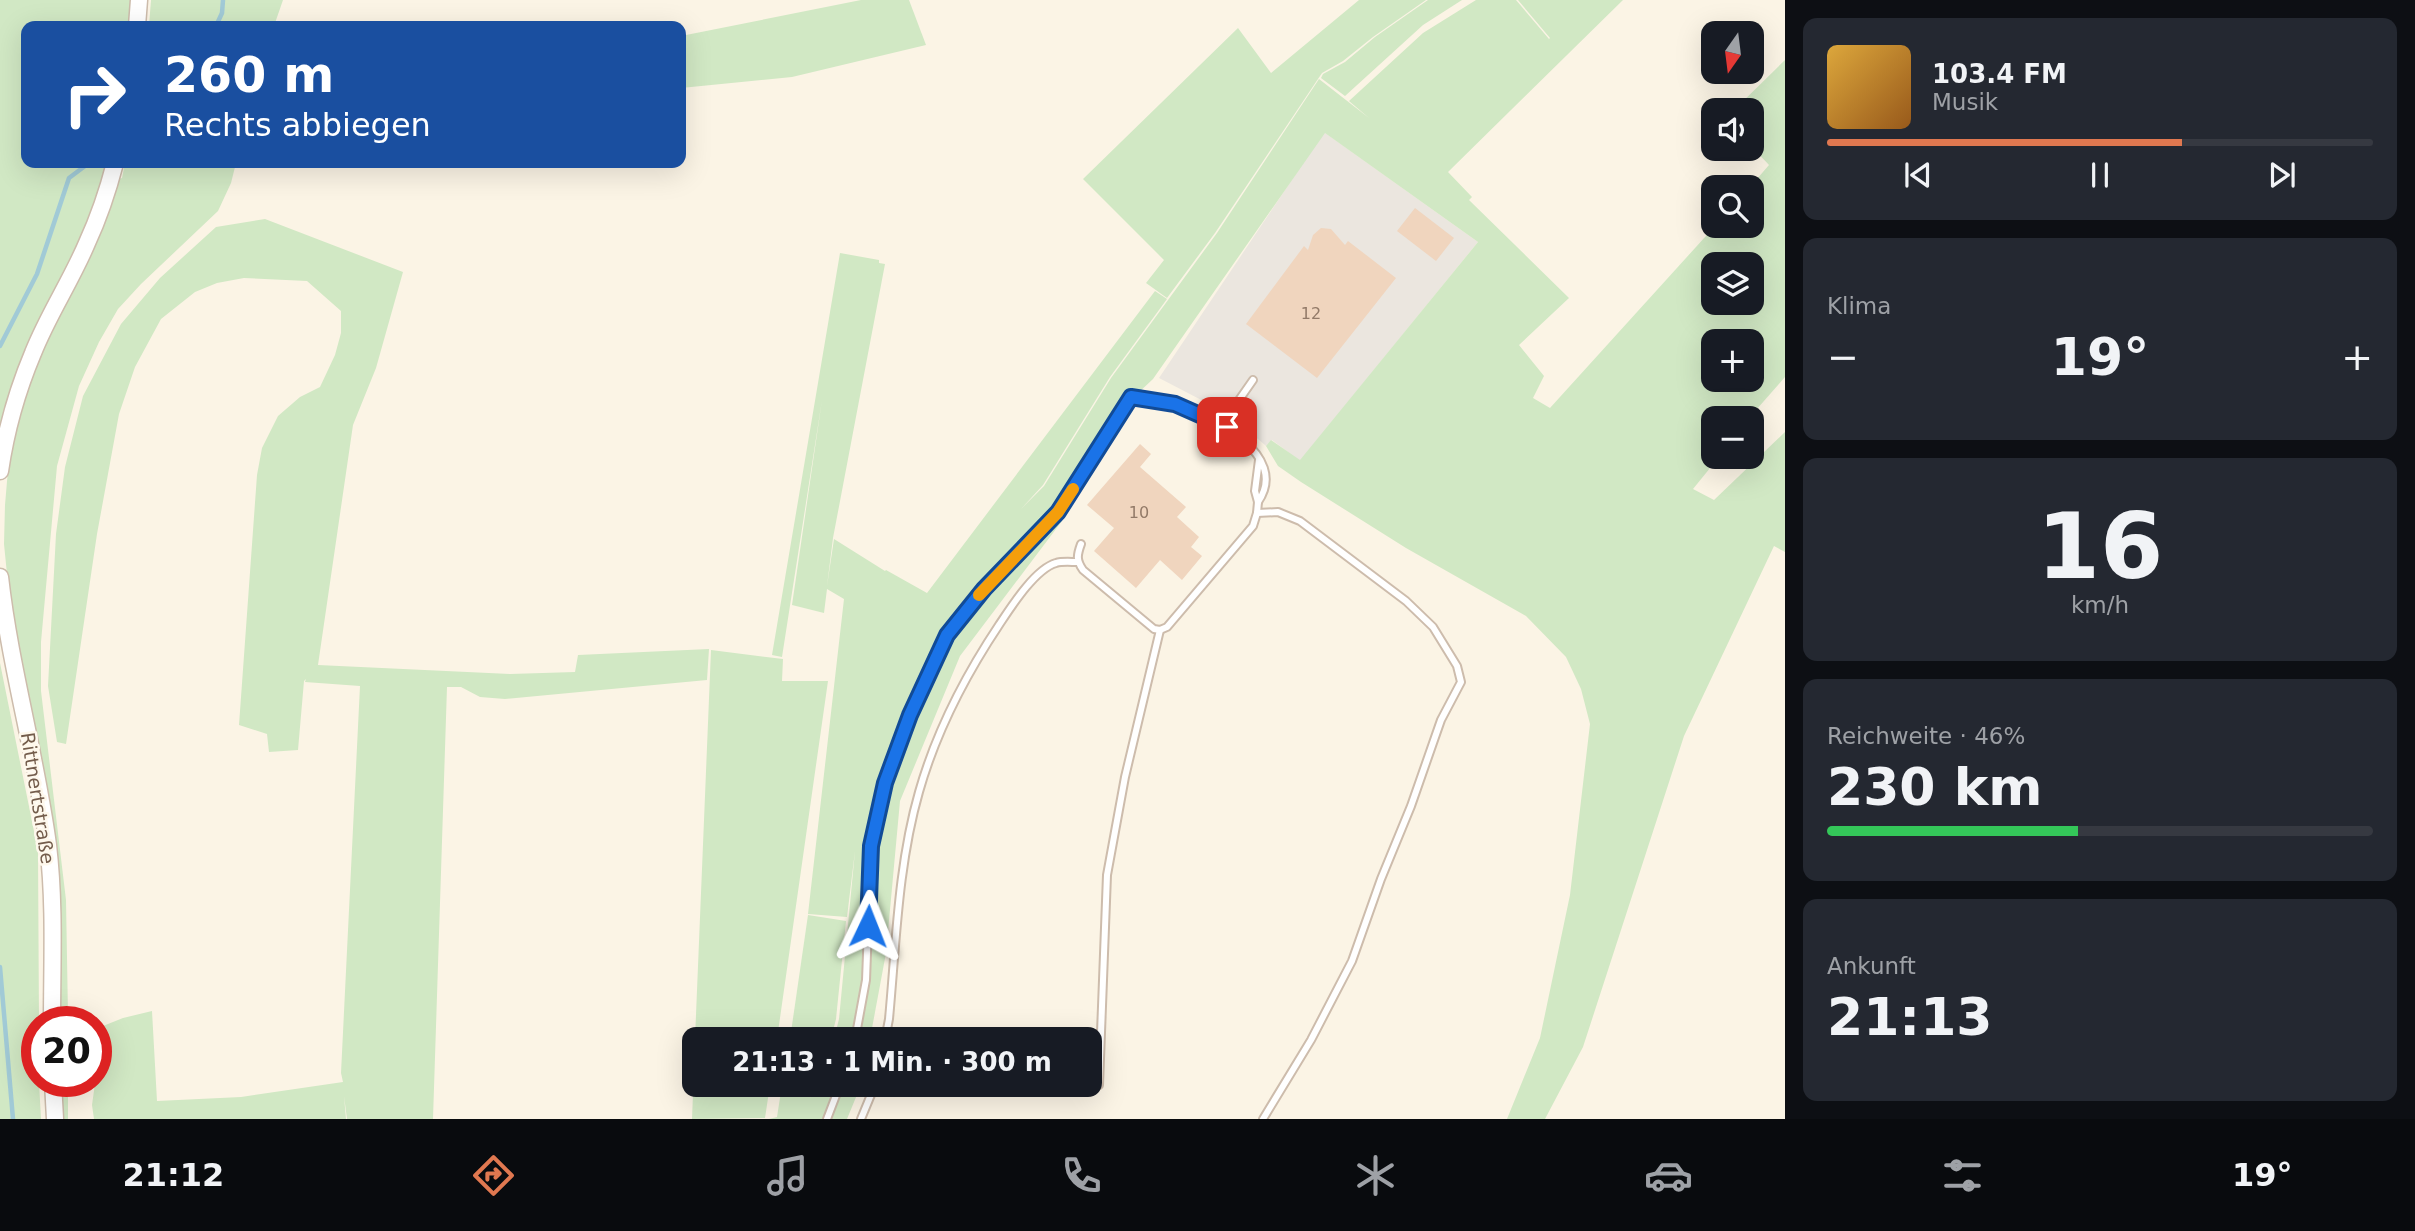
<!DOCTYPE html>
<html lang="de">
<meta charset="utf-8">
<style>
:root{--surface:#171b24;--page:#242831;--text:#f1f3f6;--muted:#9ea1a6;--line:#363941;--accent:#e07850}
body{margin:0;font-family:"DejaVu Sans",sans-serif;background:var(--page);color:var(--text);height:100vh;display:flex;flex-direction:column;font-size:26px;white-space:nowrap}
*{box-sizing:border-box;margin:0}
p{font-size:23px;color:var(--muted)}
.icon{flex:none;width:38px;height:38px;fill:none;stroke:currentColor;stroke-width:2;stroke-linecap:round;stroke-linejoin:round}
.map{position:relative;flex:1;overflow:hidden}
.drawer{display:flex;flex-direction:column;gap:18px;padding:18px;background:#0d0f14;width:630px}
.drawer>*{flex:none}
.top-card{position:absolute;left:21px;top:21px;width:665px;height:147px;border-radius:14px;box-shadow:0 7px 28px #0002;background:#1a4fa0;color:#fff;overflow:hidden}
.needle{width:46px;rotate:194deg}
.fabs{position:absolute;left:1701px;top:21px;display:grid;gap:14px}
.fabs a{display:grid;place-items:center;width:63px;height:63px;border-radius:14px;background:var(--surface);box-shadow:0 7px 28px #0002;font-size:35px}
.speed{position:absolute;left:21px;top:1006px;display:flex;gap:14px;font-size:35px;font-weight:700;text-align:center}
.speed>*{display:grid;place-content:center;width:91px;height:91px;border-radius:50%;background:var(--surface);box-shadow:0 7px 28px #0002;line-height:1}
.speed .limit{border:10px solid #d22;background:#fff;color:#111}
.pin{position:absolute;display:grid;place-items:center;width:60px;height:60px;color:#fff;margin:-30px;border-radius:14px;box-shadow:0 4px 10px #0006}
.me{position:absolute;width:77px;margin:-38px;rotate:2deg;stroke-linejoin:round;filter:drop-shadow(0 0 5px #0008)}
.turn{display:flex;align-items:center;gap:24px;height:147px;padding:0 28px;font-size:32px}
.turn .icon{width:91px;height:91px;stroke-width:2.5}
.turn b{display:block;font-size:49px;line-height:60px}
.big{font-size:52px;font-weight:600;line-height:1.1}
.drawer .tile{flex:1;display:flex;flex-direction:column;justify-content:center;gap:10px;min-width:0;padding:0 24px;border-radius:14px;background:var(--page)}
.drawer .dial{align-items:center;gap:0}
.dial b{font-size:91px;line-height:1}
.song{display:flex;align-items:center;gap:21px}
.cover{width:84px;height:84px;border-radius:10px;background:linear-gradient(135deg,hsl(40 70% 55%),hsl(30 70% 35%))}
.played{height:7px;border-radius:4px;background:linear-gradient(90deg,var(--accent) 65%,var(--line) 65%)}
.keys{display:flex;justify-content:space-around;direction:ltr}
.heat{display:flex;justify-content:space-between;align-items:center;font-size:38px;direction:ltr}
.charge{height:10px;border-radius:5px;background:linear-gradient(90deg,#34c759 46%,var(--line) 0)}
.trip{position:absolute;left:682px;top:1027px;width:420px;height:70px;border-radius:14px;background:var(--surface);box-shadow:0 7px 28px #0002;font-weight:600;line-height:70px;text-align:center}
.dock{display:flex;height:112px;justify-content:space-around;align-items:center;background:#090b0e;color:var(--muted)}
.dock .icon{width:49px;height:49px}
.dock .current{color:var(--accent)}
.dock b{font-size:32px;color:var(--text)}
main{display:flex;flex:1;min-height:0}
.map>svg:first-child{display:block}
</style>
<main>
<div class="map">
<svg width="1785" height="1119" viewBox="0 0 1785 1119">
<rect width="100%" height="100%" fill="#fbf4e5"/>
<path fill="#ebe6df" d="M1324,132L1478,242L1300,461L1272,440L1266,446L1242,425L1245,417L1215,402L1211,405L1159,378Z"/>
<g fill="#d1e8c4" fill-rule="evenodd">
<path d="M0,0H131L130,26H26V163H109L77,248L0,436Z"/>
<path d="M151,0H283L274,26H149Z"/>
<path d="M861,0H909L926,45L792,77L681,88V36Z"/>
<path d="M1359,0H1426L1373,37L1343,61L1322,73L1215,233L1167,298L1146,283L1164,260L1083,179L1238,28L1271,73Z"/>
<path d="M1428,0H1462L1423,25L1345,96L1321,78L1323,74L1345,62L1375,37Z"/>
<path d="M1476,0H1516L1549,39L1536,52L1550,38L1518,0H1623L1448,172L1472,197L1469,200L1569,298L1519,345L1544,376L1533,398L1550,408L1715,226H1752V187H1750L1769,165L1752,147V110H1734L1785,60V377L1749,418H1713V457H1719L1693,489L1714,500L1785,432V552L1774,546L1684,736L1583,1047L1545,1119H1507L1540,1038L1570,895L1590,724L1581,689L1566,657L1526,616L1406,548L1301,482L1278,466L1266,446L1271,440L1300,460L1478,242L1325,133L1153,379L1101,428L1062,521L960,656L900,801L886,953L870,1039H834L839,1019L855,851L847,917L808,914L844,599L827,589L824,613L792,605L822,400L782,657L772,655L840,253L879,260V263L885,264L833,538L827,586L834,539L885,571L886,570L927,593L1155,291L1167,299L1110,377L1043,485L1021,509L1044,486L1111,378L1217,233L1319,79L1369,118L1349,101L1423,33ZM1713,264H1752V303H1713ZM1713,341H1752V380H1713Z"/>
<path d="M125,163H236L231,183L218,211L141,284L118,309L99,342L79,386L57,466L41,642V691L66,900L68,1015L59,1016L32,722L9,594L4,544L5,505L9,458L30,377L102,228L119,179L122,178Z"/>
<path d="M265,219L403,272L376,368L353,425L318,665L510,674L575,672L578,655L709,649L707,680L505,699L480,697L461,687H447L433,1119H347L344,1096L346,1119H94L92,1105L103,1026L123,1018L152,1011L157,1101L241,1097L343,1082L341,1073L360,686L305,682L306,679L304,681L298,750L269,752L267,734L239,725L257,475L262,448L278,416L300,397L320,387L335,355L341,333V311L307,281L244,278L217,283L195,292L161,319L135,367L119,414L97,534L66,744L57,742L48,686L56,534L65,467L83,396L121,324L160,278L216,227Z"/>
<path d="M711,650L783,659L782,681H828L777,1039H695Z"/>
<path d="M0,663L38,851L39,1022H37V1082H39L41,1119H0Z"/>
<path d="M808,915L846,921L836,1019L831,1039H790Z"/>
<path d="M695,1044V1085H770L765,1118L692,1119Z"/>
<rect x="60" y="1082" width="8" height="37"/>
<path d="M782,1085H820L810,1098L822,1085H861L847,1119H769L777,1117Z"/>
</g>
<g fill="none" stroke-linecap="round" stroke-linejoin="round">
<g stroke="#a1cad6" stroke-width="4.5">
<path d="M216,26L222,13L223,0"/>
<path d="M0,346L37,274L69,178L89,163"/>
<path d="M0,967L13,1119"/>
</g>
</g>
<g fill="#f0d5be">
<path d="M1415,208L1454,238L1436,261L1397,231Z"/>
<path d="M1321,228L1331,229L1345,245L1348,241L1396,278L1317,378L1246,324L1304,246L1308,250L1313,235Z"/>
<path d="M1140,444L1151,454L1140,467L1186,507L1177,517L1199,537L1191,547L1202,556L1182,580L1160,560L1136,588L1094,551L1114,528L1087,505Z"/>
</g>
<g fill="none" stroke-linecap="round" stroke-linejoin="round">
<g stroke="#cdbcac" stroke-width="10">
<g id="service">
<path d="M1227,427L1232,410L1253,380"/>
<path d="M1257,513L1278,512L1300,521L1406,601L1433,627L1457,666L1461,682L1441,720L1411,806L1381,879L1352,961L1311,1040L1263,1119"/>
<path d="M1081,544C1077,555 1076,560 1083,570L1154,629L1160,630L1167,627L1253,526L1257,513L1258,502L1255,491L1259,460"/>
<path d="M855,1040L866,980L871,847L885,783L910,715L947,635L984,589L1058,512L1131,397C1145,399 1160,400 1174,404C1210,415 1291,454 1258,502"/>
<path d="M885,1040L889,1019C896,944 898,865 919,792C936,732 965,676 999,625C1011,607 1035,569 1056,563C1062,561 1071,562 1077,562"/>
<path d="M1099,1085L1107,875L1125,777L1160,630"/>
<path d="M827,1119L840,1085"/>
<path d="M861,1119L875,1085"/>
</g>
</g>
<g stroke="#cdbcac" stroke-width="19">
<g id="tertiary">
<path d="M137,26L139,0"/>
<path d="M0,471C6,430 17,391 33,353C48,315 71,281 87,243C99,217 108,190 115,163"/>
<path d="M0,577C10,667 36,755 48,845C55,904 52,963 52,1022"/>
<path d="M53,1082L55,1119"/>
</g>
</g>
<use href="#service" stroke="#fff" stroke-width="6"/>
<use href="#tertiary" stroke="#fff" stroke-width="16"/>
</g>
<g fill="none" stroke-linecap="round" stroke-linejoin="round">
<g stroke="#114b97" stroke-width="18">
<path id="route" d="M868,926L871,846L885,783L910,715L947,635L984,589L1058,512L1131,397L1175,404L1227,427"/>
</g>
<use href="#route" stroke="#1a73e8" stroke-width="12"/>
<path stroke="#f59e0b" stroke-width="12" d="M979,595L1058,512L1073,489"/>
</g>
<g text-anchor="middle" dominant-baseline="central" stroke-width="5" stroke-linejoin="round" paint-order="stroke">
<g font-size="16" fill="#927a68">
<text x="1311" y="313">12</text>
<text x="1139" y="512">10</text>
</g>
<g font-size="19" fill="#735c4b" stroke="#fef8ec">
<text transform="translate(38 798) rotate(81)">Rittnertstraße</text>
</g>
</g>
</svg>
<div class="fabs">
<a><svg class="needle" viewBox="-14 -14 28 28"><path d="M0-13l5 13h-10z" fill="#e53935"/><path d="M0 13l5-13h-10z" fill="#9ea1a6"/></svg></a>
<a><svg class="icon" aria-label="sound" viewBox="0 0 24 24"><path d="M4 9h4l5-4v14l-5-4H4zM17 9q2 3 0 6"/></svg></a>
<a><svg class="icon" aria-label="search" viewBox="0 0 24 24"><circle cx="10" cy="10" r="6"/><path d="M15 15l6 6"/></svg></a>
<a><svg class="icon" aria-label="layers" viewBox="0 0 24 24"><path d="M12 4l9 5-9 5-9-5zM3 14l9 5 9-5"/></svg></a>
<a>+</a>
<a>−</a>
</div>
<div class="speed"><div class="limit">20</div></div>
<div class="pin" style="left:1227px;top:427px;background:#d93025"><svg class="icon" aria-label="arrive" viewBox="0 0 24 24"><path d="M6 21V4h12l-3 4 3 4H6"/></svg></div>
<svg class="me" style="left:868px;top:926px" viewBox="-20 -20 40 40"><path d="M0-17L14 15 0 8-14 15z" fill="#1a73e8" stroke="#fff" stroke-width="4"/></svg>
<div class="trip">21:13 · 1 Min. · 300 m</div>
<div class="top-card">
<div class="turn"><svg class="icon" aria-label="right" viewBox="0 0 24 24"><path d="M7 20v-9h11M14 6l5 5-5 5"/></svg><div><b>260 m</b>Rechts abbiegen</div></div>
</div>
</div>
<section class="drawer">
<div class="tile">
<div class="song"><i class="cover"></i><div><b>103.4 FM</b><p>Musik</p></div></div>
<div class="played"></div>
<div class="keys"><svg class="icon" aria-label="previous" viewBox="0 0 24 24"><path d="M18 5L8 12l10 7zM5 5v14"/></svg><svg class="icon" aria-label="pause" viewBox="0 0 24 24"><path d="M8 5v14M16 5v14"/></svg><svg class="icon" aria-label="next" viewBox="0 0 24 24"><path d="M6 5l10 7-10 7zM19 5v14"/></svg></div>
</div>
<div class="tile"><p>Klima</p>
<div class="heat"><a>−</a><b class="big">19°</b><a>+</a></div>
</div>
<div class="tile dial"><b>16</b><p>km/h</p></div>
<div class="tile"><p>Reichweite · 46%</p><b class="big">230 km</b><div class="charge"></div></div>
<div class="tile"><p>Ankunft</p><b class="big">21:13</b></div>
</section>
</main>
<nav class="dock">
<b>21:12</b>
<svg class="icon current" aria-label="directions" viewBox="0 0 24 24"><path d="M12 3l9 9-9 9-9-9zM9 14v-3h6M13 9l2 2-2 2"/></svg>
<svg class="icon" aria-label="music" viewBox="0 0 24 24"><path d="M9 18V5l10-2v13"/><circle cx="6" cy="18" r="3"/><circle cx="16" cy="16" r="3"/></svg>
<svg class="icon" aria-label="phone" viewBox="0 0 24 24"><path d="M5 4h4l2 5-3 2q2 4 5 5l2-3 5 2v4C11 20 4 13 5 4z"/></svg>
<svg class="icon" aria-label="climate" viewBox="0 0 24 24"><path d="M12 3v18M4 7l16 10M4 17L20 7"/></svg>
<svg class="icon" aria-label="car" viewBox="0 0 24 24"><path d="M5 17H2v-5l4-1 3-4h7l3 4 3 1v5h-3M9 17h6M6 11h13"/><circle cx="7" cy="17" r="2"/><circle cx="17" cy="17" r="2"/></svg>
<svg class="icon" aria-label="filters" viewBox="0 0 24 24"><path d="M4 7h16M4 17h16"/><circle cx="9" cy="7" r="2"/><circle cx="15" cy="17" r="2"/></svg>
<b>19°</b>
</nav>
